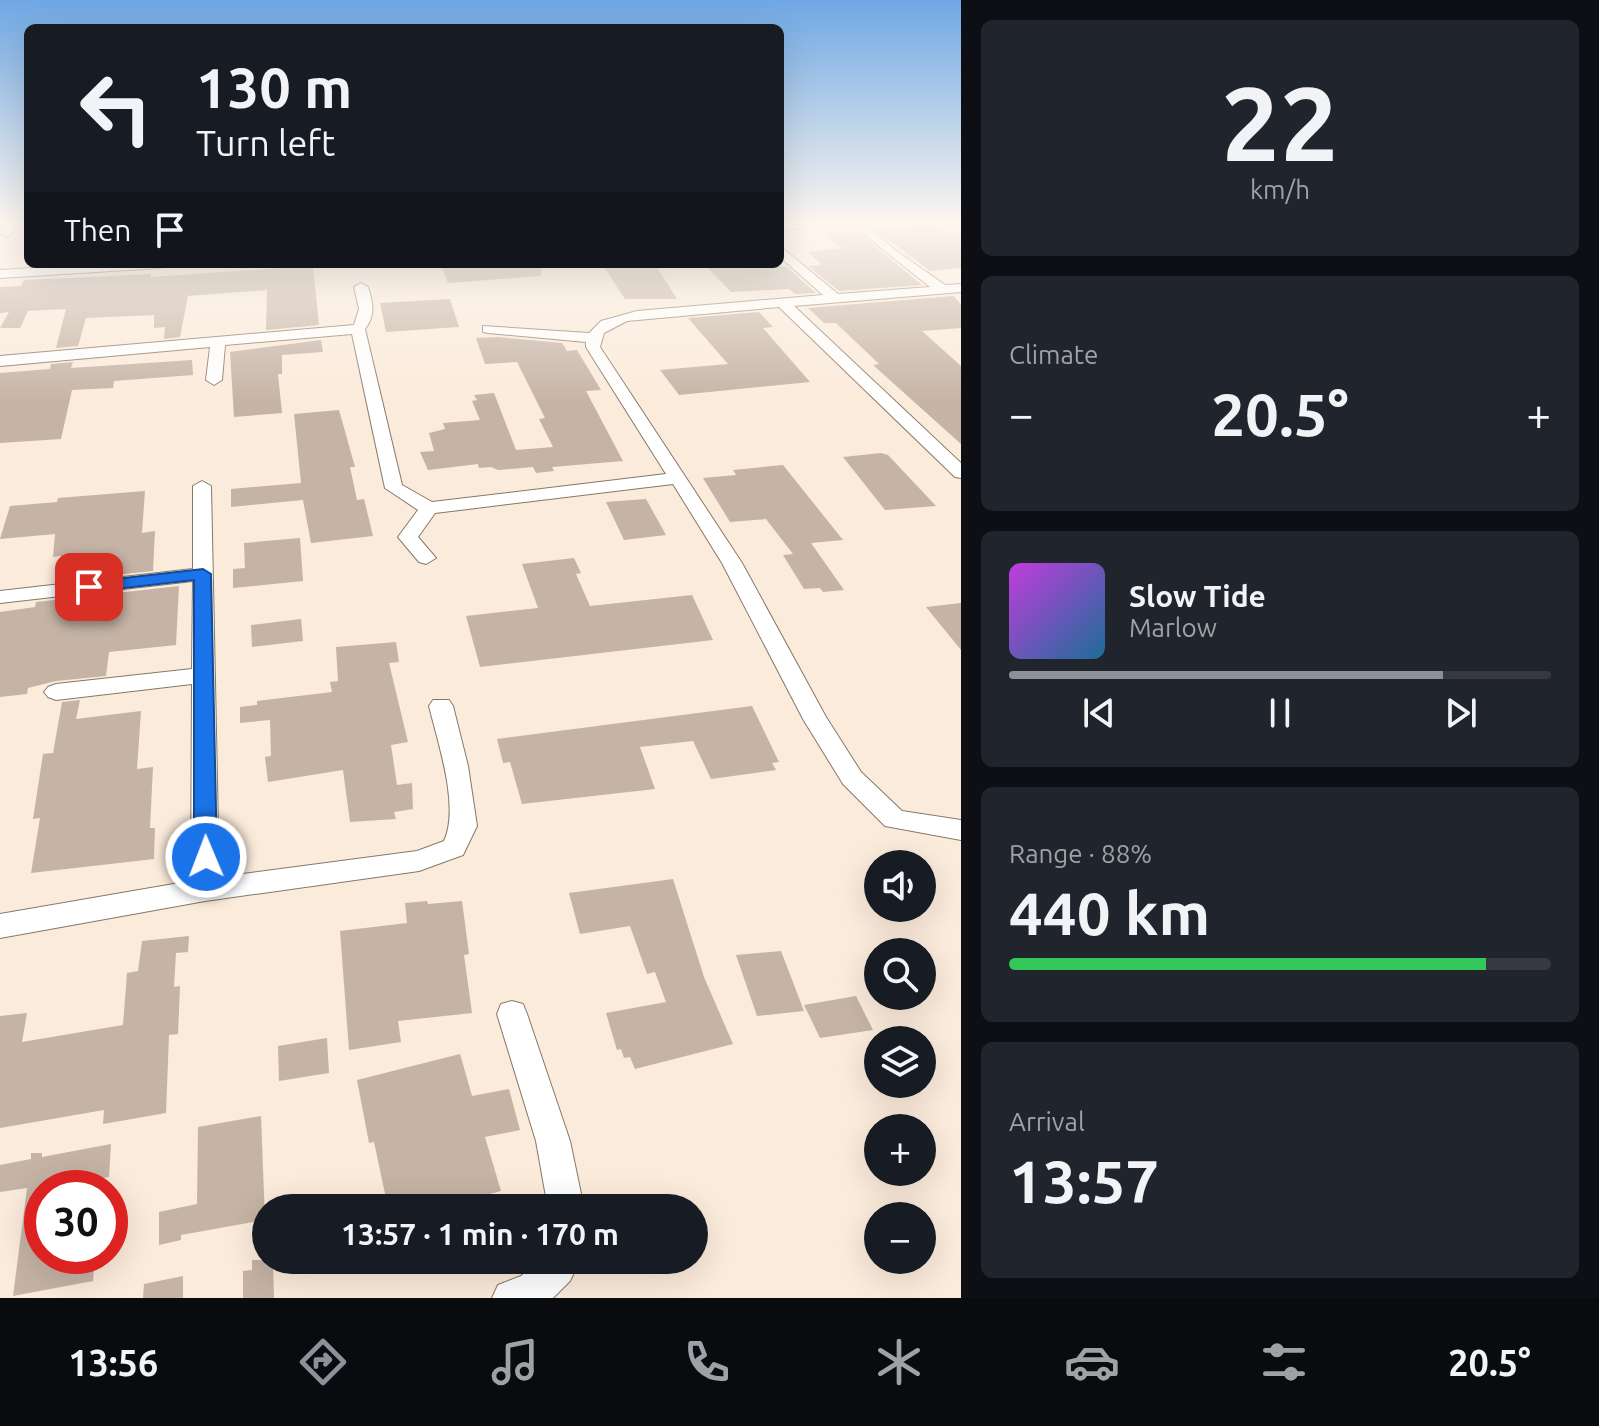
<!DOCTYPE html>
<meta charset="utf-8">
<style>
:root{--surface:#171b24;--page:#20242c;--text:#f1f3f6;--muted:#9ea1a6;--line:#363941;--accent:#8c9099}
body{margin:0;font-family:Ubuntu,sans-serif;background:var(--page);color:var(--text);height:100vh;display:flex;flex-direction:column;font-size:30px;white-space:nowrap}
*{box-sizing:border-box;margin:0}
p{font-size:26px;color:var(--muted)}
.icon{flex:none;width:44px;height:44px;fill:none;stroke:currentColor;stroke-width:2;stroke-linecap:round;stroke-linejoin:round}
.map{position:relative;flex:1;overflow:hidden}
.side{display:flex;flex-direction:column;gap:20px;padding:20px;background:#0d0f14;width:638px}
.side>*{flex:none}
.top-card{position:absolute;left:24px;top:24px;width:760px;height:244px;border-radius:12px;box-shadow:0 8px 32px #0002;background:#171b24;color:var(--text);overflow:hidden}
.fabs{position:absolute;left:864px;top:850px;display:grid;gap:16px}
.fabs a{display:grid;place-items:center;width:72px;height:72px;border-radius:50%;background:var(--surface);box-shadow:0 8px 32px #0002;font-size:40px}
.speed{position:absolute;left:24px;top:1170px;display:flex;gap:16px;font-size:40px;font-weight:700;text-align:center}
.speed>*{display:grid;place-content:center;width:104px;height:104px;border-radius:50%;background:var(--surface);box-shadow:0 8px 32px #0002;line-height:1}
.speed .limit{border:12px solid #d22;background:#fff;color:#111}
.pin{position:absolute;display:grid;place-items:center;width:68px;height:68px;color:#fff;margin:-34px;border-radius:16px;box-shadow:0 4px 12px #0006}
.me{position:absolute;width:88px;margin:-44px;rotate:359deg;stroke-linejoin:round;filter:drop-shadow(0 0 6px #0008)}
.turn{display:flex;align-items:center;gap:28px;height:168px;padding:0 40px;font-size:36px}
.turn .icon{width:104px;height:104px;stroke-width:2.5}
.turn b{display:block;font-size:56px;line-height:68px}
.then{display:flex;align-items:center;height:76px;padding:0 40px;background:#0003;gap:16px;font-size:30px}
.big{font-size:60px;font-weight:700;line-height:1.1}
.side .widget{flex:1;display:flex;flex-direction:column;justify-content:center;gap:12px;min-width:0;padding:0 28px;border-radius:12px;background:var(--page)}
.side .dial{align-items:center;gap:0}
.dial b{font-size:104px;line-height:1}
.song{display:flex;align-items:center;gap:24px}
.cover{width:96px;height:96px;border-radius:12px;background:linear-gradient(135deg,hsl(290 70% 55%),hsl(200 70% 35%))}
.played{height:8px;border-radius:4px;background:linear-gradient(90deg,var(--accent) 80%,var(--line) 80%)}
.keys{display:flex;justify-content:space-around;direction:ltr}
.heat{display:flex;justify-content:space-between;align-items:center;font-size:44px;direction:ltr}
.charge{height:12px;border-radius:6px;background:linear-gradient(90deg,#34c759 88%,var(--line) 0)}
.trip{position:absolute;left:252px;top:1194px;width:456px;height:80px;border-radius:40px;background:var(--surface);box-shadow:0 8px 32px #0002;font-weight:700;line-height:80px;text-align:center}
.tab-bar{display:flex;height:128px;justify-content:space-around;align-items:center;background:#090b0e;color:var(--muted)}
.tab-bar .icon{width:56px;height:56px}
.tab-bar .current{color:var(--accent)}
.tab-bar b{font-size:36px;color:var(--text)}
main{display:flex;flex:1;min-height:0}
.map>svg:first-child{display:block}
</style>
<main>
<div class="map">
<svg width="961" height="1298" viewBox="0 0 961 1298">
<rect width="100%" height="100%" fill="#fbebdb"/>
<g fill="#c5b3a5">
<path d="M936,226L946,233L961,232V268L930,271L876,230Z"/>
<path d="M856,231L922,285L839,291L808,266L822,265L808,252L842,248L823,233Z"/>
<path d="M441,264H541V276L448,283Z"/>
<path d="M602,264H655L677,299H625Z"/>
<path d="M772,265L787,267L816,293L795,294L789,289L731,292L708,268Z"/>
<path d="M313,266L319,325L266,330L267,290L188,296L180,337L164,339L165,327L154,328V315L86,318L78,346L56,348L66,309L28,311L20,328H0L9,312L0,313V287L21,286L24,280L151,274V277Z"/>
<path d="M954,296L961,305V328L922,331L961,366V444L873,365L879,364L836,323H824L808,308Z"/>
<path d="M450,299L459,327L386,332L380,303Z"/>
<path d="M759,312L773,327L763,328L810,382L679,395L660,370L728,364L688,318Z"/>
<path d="M498,337L562,343L567,351L577,350L601,390L586,391L623,461L552,467L554,471L536,473L533,467L498,470L491,467L479,468L478,464L428,470L420,452L434,451L429,433L445,429L443,423L480,420L472,401L477,400L474,395L494,393L516,450L553,447L539,419L545,418L517,362L485,364L476,338Z"/>
<path d="M321,340L323,352L282,355V374H278L282,413L234,417L230,352Z"/>
<path d="M192,360L193,375L114,381L113,388L72,390L61,439L0,443V373L50,369L51,364L73,362L71,368Z"/>
<path d="M339,410L355,467H350L357,500L364,499L373,536L311,543L303,500L231,507V489L301,483L294,414Z"/>
<path d="M881,453L888,455L936,506L885,510L843,457Z"/>
<path d="M783,465L843,540L811,543L844,590L823,592L820,588L804,589L783,555L793,554L766,519L730,522L703,478L736,475L733,470Z"/>
<path d="M145,491L142,533L155,531L153,571L58,581L61,556L53,557L55,534L0,539L10,506L57,502L58,498Z"/>
<path d="M646,499L666,535L624,540L606,502Z"/>
<path d="M300,538L303,581L233,588V569L245,568L244,543Z"/>
<path d="M574,558L581,573L576,574L590,606L692,595L713,640L480,667L466,616L538,608L522,564Z"/>
<path d="M179,586L176,645L109,652L106,676L56,681L28,688L27,694L0,697V612L35,607L36,602Z"/>
<path d="M961,603V650L926,607Z"/>
<path d="M301,619L303,641L252,647L251,625Z"/>
<path d="M396,642L399,662L389,663L408,742L391,745L397,785L412,783L413,809L394,812L396,819L350,822L343,770L268,782L265,757L271,756L270,720L240,723V707L257,705V701L332,692L330,682L338,681L336,647Z"/>
<path d="M80,700L76,719L141,711L137,769L153,767L150,828H155L154,859L31,873L40,818L33,819L43,754L53,753L62,702Z"/>
<path d="M752,706L779,762L772,763L776,770L711,779L693,741L640,747L655,789L522,804L510,762L503,763L497,739Z"/>
<path d="M673,879L704,977L733,1044L635,1069L630,1057L624,1058L621,1049L617,1050L606,1013L666,1002L655,972L647,974L630,926L580,934L569,893Z"/>
<path d="M427,901L428,904L462,901L469,954L464,955L472,1013L398,1021L401,1042L349,1050L340,931L407,923L405,903Z"/>
<path d="M189,936L188,952L176,953L174,987L180,986L178,1034L169,1035L166,1113L103,1124L104,1110L0,1128V1016L27,1013L22,1042L123,1025L127,973L138,971L142,941Z"/>
<path d="M781,951L804,1011L757,1016L736,955Z"/>
<path d="M856,996L873,1030L820,1038L804,1005Z"/>
<path d="M327,1038L329,1073L279,1081L278,1046Z"/>
<path d="M460,1054L472,1096L509,1089L520,1130L485,1137L501,1191L437,1208H388L374,1142L369,1143L357,1080Z"/>
<path d="M261,1116L265,1220L181,1235V1240L159,1245V1212L197,1204L198,1127Z"/>
<path d="M111,1144L109,1177L42,1188V1256H95L93,1281L13,1296L27,1188L0,1192V1165L31,1159V1153H42V1157Z"/>
<path d="M252,1260H273L274,1298H243V1271L252,1270Z"/>
<path d="M183,1276V1298H143L144,1284Z"/>
</g>
<g fill="none" stroke-linecap="round" stroke-linejoin="round">
<g stroke="#867869" stroke-width="2">
<g id="minor">
<path d="M6,223H18L10,236L6,237L0,233Z"/>
<path d="M780,223H829L823,227L780,230Z"/>
<path d="M850,223H864L895,250L945,285L961,284V292L794,306L961,463V478L955,477L779,307L627,321L604,333L600,347L742,563L826,717L861,772L902,811L961,820V840L885,826L843,784L803,719L722,563L673,484L435,513L418,537L436,558L426,564L419,562L398,537L418,510L385,488L352,334L225,345L222,380L214,385L206,380L210,347L0,366V356L354,325L359,309L354,287L361,283L368,287C373,303 376,315 365,329L402,485L432,502L666,474L586,347V342L488,333L483,332V326L589,333L601,321L637,311L823,295L780,257V246L838,294L930,287Z"/>
<path d="M98,264H166L160,268L0,278V270Z"/>
<path d="M202,481L211,486L219,877L417,851L444,841C460,807 438,743 429,706L433,700H449L453,706L468,766L477,826L463,855L419,871L205,901L0,938V914L191,881L192,684L56,700L48,697L44,692L48,687L56,684L192,669L193,581L0,603V591L193,569V486Z"/>
<path d="M512,1001L523,1004L527,1014L570,1141L584,1208H548L536,1141L497,1014L501,1004Z"/>
<path d="M540,1260H580L570,1281L553,1298H492L498,1285L521,1276Z"/>
</g>
</g>
<use href="#minor" fill="#fff" fill-rule="evenodd"/>
</g>
<linearGradient id="sky" x2="0" y2="1"><stop stop-color="#6ea7e3"/><stop offset="0.55" stop-color="#fdf6ef"/><stop offset="1" stop-color="#fdf6ef" stop-opacity="0"/></linearGradient>
<rect width="961" height="405" fill="url(#sky)"/>
<path fill="#1a73e8" stroke="#114b97" stroke-width="2" d="M203,569L211,574L217,857L213,863L206,866L198,863L194,857V580L89,592L81,587L89,582Z"/>
</svg>
<div class="fabs">
<a><svg class="icon" aria-label="sound" viewBox="0 0 24 24"><path d="M4 9h4l5-4v14l-5-4H4zM17 9q2 3 0 6"/></svg></a>
<a><svg class="icon" aria-label="search" viewBox="0 0 24 24"><circle cx="10" cy="10" r="6"/><path d="M15 15l6 6"/></svg></a>
<a><svg class="icon" aria-label="layers" viewBox="0 0 24 24"><path d="M12 4l9 5-9 5-9-5zM3 14l9 5 9-5"/></svg></a>
<a>+</a>
<a>−</a>
</div>
<div class="speed"><div class="limit">30</div></div>
<div class="pin" style="left:89px;top:587px;background:#d93025"><svg class="icon" aria-label="arrive" viewBox="0 0 24 24"><path d="M6 21V4h12l-3 4 3 4H6"/></svg></div>
<svg class="me" style="left:206px;top:857px" viewBox="-20 -20 40 40"><circle r="17" fill="#1a73e8" stroke="#fff" stroke-width="3"/><path d="M0-11L8 9 0 5-8 9z" fill="#fff"/></svg>
<div class="trip">13:57 · 1 min · 170 m</div>
<div class="top-card">
<div class="turn"><svg class="icon" aria-label="left" viewBox="0 0 24 24"><path d="M17 20v-9H6M10 6l-5 5 5 5"/></svg><div><b>130 m</b>Turn left</div></div>
<div class="then">Then<svg class="icon" aria-label="arrive" viewBox="0 0 24 24"><path d="M6 21V4h12l-3 4 3 4H6"/></svg></div>
</div>
</div>
<section class="side">
<div class="widget dial"><b>22</b><p>km/h</p></div>
<div class="widget"><p>Climate</p>
<div class="heat"><a>−</a><b class="big">20.5°</b><a>+</a></div>
</div>
<div class="widget">
<div class="song"><i class="cover"></i><div><b>Slow Tide</b><p>Marlow</p></div></div>
<div class="played"></div>
<div class="keys"><svg class="icon" aria-label="previous" viewBox="0 0 24 24"><path d="M18 5L8 12l10 7zM5 5v14"/></svg><svg class="icon" aria-label="pause" viewBox="0 0 24 24"><path d="M8 5v14M16 5v14"/></svg><svg class="icon" aria-label="next" viewBox="0 0 24 24"><path d="M6 5l10 7-10 7zM19 5v14"/></svg></div>
</div>
<div class="widget"><p>Range · 88%</p><b class="big">440 km</b><div class="charge"></div></div>
<div class="widget"><p>Arrival</p><b class="big">13:57</b></div>
</section>
</main>
<nav class="tab-bar">
<b>13:56</b>
<svg class="icon current" aria-label="directions" viewBox="0 0 24 24"><path d="M12 3l9 9-9 9-9-9zM9 14v-3h6M13 9l2 2-2 2"/></svg>
<svg class="icon" aria-label="music" viewBox="0 0 24 24"><path d="M9 18V5l10-2v13"/><circle cx="6" cy="18" r="3"/><circle cx="16" cy="16" r="3"/></svg>
<svg class="icon" aria-label="phone" viewBox="0 0 24 24"><path d="M5 4h4l2 5-3 2q2 4 5 5l2-3 5 2v4C11 20 4 13 5 4z"/></svg>
<svg class="icon" aria-label="climate" viewBox="0 0 24 24"><path d="M12 3v18M4 7l16 10M4 17L20 7"/></svg>
<svg class="icon" aria-label="car" viewBox="0 0 24 24"><path d="M5 17H2v-5l4-1 3-4h7l3 4 3 1v5h-3M9 17h6M6 11h13"/><circle cx="7" cy="17" r="2"/><circle cx="17" cy="17" r="2"/></svg>
<svg class="icon" aria-label="filters" viewBox="0 0 24 24"><path d="M4 7h16M4 17h16"/><circle cx="9" cy="7" r="2"/><circle cx="15" cy="17" r="2"/></svg>
<b>20.5°</b>
</nav>
